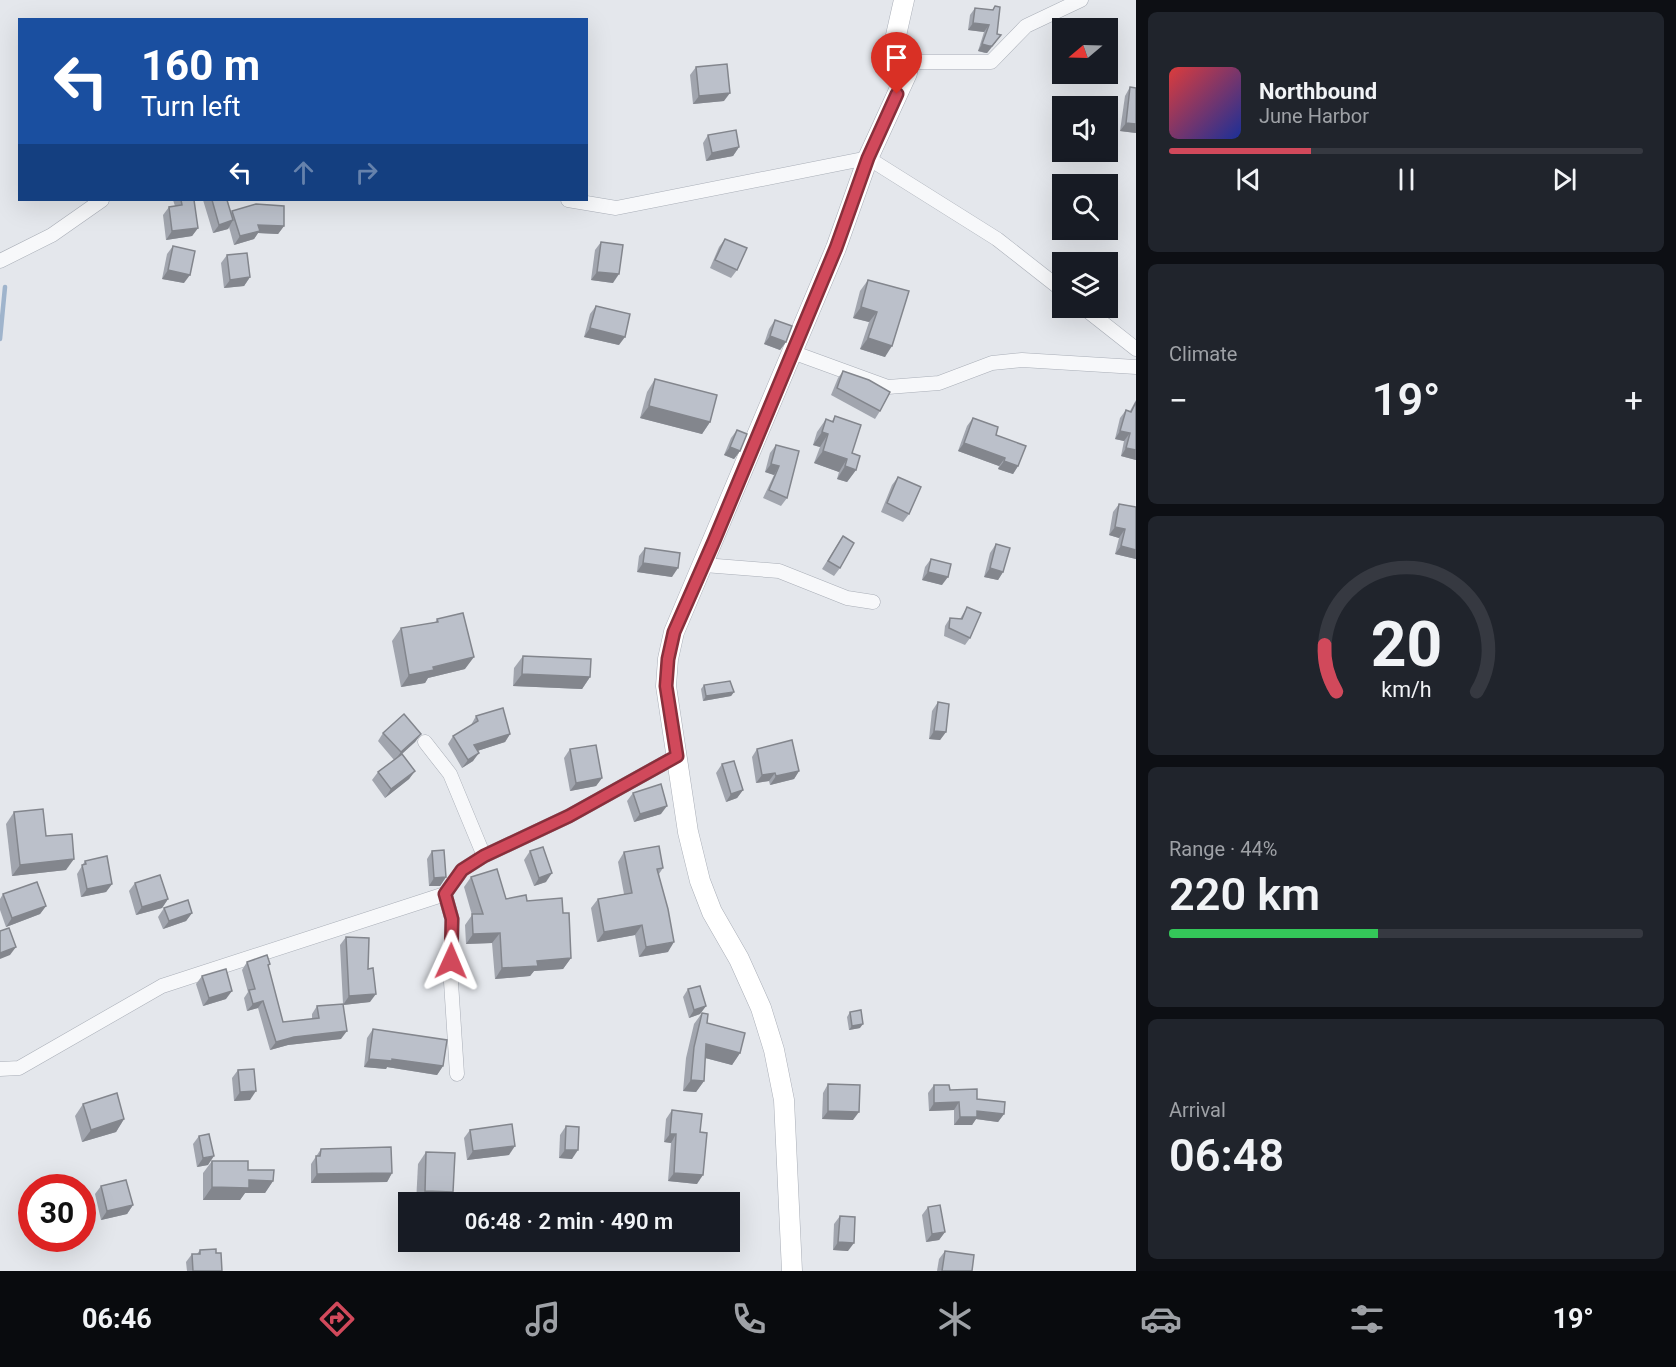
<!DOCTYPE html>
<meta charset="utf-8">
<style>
:root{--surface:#171b24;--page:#20242c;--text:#f1f3f6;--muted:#9ea1a6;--line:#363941;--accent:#d1495b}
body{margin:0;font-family:Roboto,sans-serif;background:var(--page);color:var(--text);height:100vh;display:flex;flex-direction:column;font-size:22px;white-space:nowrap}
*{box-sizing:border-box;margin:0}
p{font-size:20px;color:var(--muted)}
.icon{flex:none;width:33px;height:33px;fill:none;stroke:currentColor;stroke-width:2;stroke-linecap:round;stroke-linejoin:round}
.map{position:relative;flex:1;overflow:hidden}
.details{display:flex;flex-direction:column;gap:12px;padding:12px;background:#0d0f14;width:540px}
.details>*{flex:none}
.top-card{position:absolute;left:18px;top:18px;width:570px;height:183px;border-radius:0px;box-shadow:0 6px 24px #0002;background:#1a4fa0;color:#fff;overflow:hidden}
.needle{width:39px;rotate:251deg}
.tools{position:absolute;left:1052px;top:18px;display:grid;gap:12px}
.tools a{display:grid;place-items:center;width:66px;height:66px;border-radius:0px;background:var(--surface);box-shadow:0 6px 24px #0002;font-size:30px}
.speed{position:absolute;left:18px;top:1174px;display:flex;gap:12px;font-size:30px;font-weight:700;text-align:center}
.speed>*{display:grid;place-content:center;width:78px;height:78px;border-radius:50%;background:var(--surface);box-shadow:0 6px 24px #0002;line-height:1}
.speed .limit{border:9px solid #d22;background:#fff;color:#111}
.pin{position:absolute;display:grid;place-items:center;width:51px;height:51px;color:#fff;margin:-62px -26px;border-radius:50% 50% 50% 0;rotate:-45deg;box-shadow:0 0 6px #0007}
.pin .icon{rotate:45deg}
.me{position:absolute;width:66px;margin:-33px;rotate:1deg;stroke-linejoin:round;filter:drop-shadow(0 0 4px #0008)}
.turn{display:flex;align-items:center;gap:21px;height:126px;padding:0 24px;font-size:27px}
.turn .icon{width:78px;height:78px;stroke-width:2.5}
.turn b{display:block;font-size:42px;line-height:51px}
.lanes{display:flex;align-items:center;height:57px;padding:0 24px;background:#0003;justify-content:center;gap:30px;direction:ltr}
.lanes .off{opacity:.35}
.big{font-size:45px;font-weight:600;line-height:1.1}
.details .tile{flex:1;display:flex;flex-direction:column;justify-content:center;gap:9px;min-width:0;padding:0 21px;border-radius:9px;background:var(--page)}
.details .dial{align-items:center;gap:0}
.dial svg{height:156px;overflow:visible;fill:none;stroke:var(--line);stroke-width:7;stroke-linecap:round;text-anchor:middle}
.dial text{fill:var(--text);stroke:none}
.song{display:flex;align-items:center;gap:18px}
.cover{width:72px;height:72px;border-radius:9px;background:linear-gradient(135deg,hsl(0 70% 55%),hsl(230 70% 35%))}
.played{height:6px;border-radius:3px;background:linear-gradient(90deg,var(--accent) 30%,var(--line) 30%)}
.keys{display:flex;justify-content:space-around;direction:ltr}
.heat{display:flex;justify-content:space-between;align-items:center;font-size:33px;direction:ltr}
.charge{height:9px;border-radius:4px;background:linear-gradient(90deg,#34c759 44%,var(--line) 0)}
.trip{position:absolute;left:398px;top:1192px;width:342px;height:60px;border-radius:0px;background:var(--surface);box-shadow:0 6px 24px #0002;font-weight:600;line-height:60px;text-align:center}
.tab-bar{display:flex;height:96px;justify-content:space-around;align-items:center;background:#090b0e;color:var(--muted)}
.tab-bar .icon{width:42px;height:42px}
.tab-bar .selected{color:var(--accent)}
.tab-bar b{font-size:27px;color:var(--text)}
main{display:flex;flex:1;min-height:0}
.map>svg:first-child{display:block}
</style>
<main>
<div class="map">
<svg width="1136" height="1271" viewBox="0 0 1136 1271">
<rect width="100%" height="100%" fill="#e4e7ec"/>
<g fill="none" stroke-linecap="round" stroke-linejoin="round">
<path stroke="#9fb4cc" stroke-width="4.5" d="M0,339L5,287"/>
<g stroke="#a9aeb7" stroke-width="15">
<g id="street">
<path d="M891,62H991L1026,26L1081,0"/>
<path d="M568,200L616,208L868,158L997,239L1062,290"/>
<path d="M0,261L52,235L102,200"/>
<path d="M1084,308L1136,349"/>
<path d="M792,352L888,387L939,383L992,363L1022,360L1136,367"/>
<path d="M704,565L779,571L847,598L873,602"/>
<path d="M425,742L450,774L484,856"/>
<path d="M445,894L462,870L484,856L569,816L677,756"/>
<path d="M0,1069L19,1068L162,986L445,894L452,919L451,982L457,1074"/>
</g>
</g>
<g stroke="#a9aeb7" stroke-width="21">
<path id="secondary" d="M792,1271L784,1100L774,1050L761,1008L739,959L712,912L700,881L688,832L666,686L668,659L674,632L836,248L868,158L907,73L890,62L904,0"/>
</g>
<use href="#street" stroke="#f7f8fa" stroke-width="14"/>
<use href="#secondary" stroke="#fff" stroke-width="20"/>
</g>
<g fill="#a1a5ae">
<path d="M995,6L996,42L987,53H985L978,51L984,32L968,30L970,15L975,8L992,10Z"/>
<path d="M696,67L724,101L693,104L690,75Z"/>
<path d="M1130,87L1136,133L1120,131L1125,96Z"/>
<path d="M708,135L739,147L733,156L706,161L703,143Z"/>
<path d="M173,200H194L198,228L192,236L166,240L163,215L169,207L175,206Z"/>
<path d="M203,200H227L231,213L232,211L284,226L278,234L258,233L254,239L234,245L229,227L228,229L213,233Z"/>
<path d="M725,239L737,270L731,278L710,268L719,247Z"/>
<path d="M601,242L613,283L591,280L595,250Z"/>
<path d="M173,246L184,283L162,279L167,254Z"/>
<path d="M227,255L250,277L244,286L224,288L221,263Z"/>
<path d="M868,280L909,291L885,357L860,349L869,322L853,318L860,291Z"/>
<path d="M596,306L619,345L584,337L590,314Z"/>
<path d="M775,320L786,342L780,350L764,344L769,329Z"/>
<path d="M843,371L880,411L875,419L831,395L838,378Z"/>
<path d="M655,379L710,422L702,434L640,418L647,392Z"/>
<path d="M1136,400V460L1121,456L1124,441L1115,439L1120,418L1126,410L1130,411Z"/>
<path d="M835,416L852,453L856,470L847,482L837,479L839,472L814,463L820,447L813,445L817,432L826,419L832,421Z"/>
<path d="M973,418L996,435L1018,466L1013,474L998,469L999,466L958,451L967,426Z"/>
<path d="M737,430L740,451L734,459L724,455L731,438Z"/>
<path d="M776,445L787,498L781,506L763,498L774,475L765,472L770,453Z"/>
<path d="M898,477L909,514L903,522L881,512L892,485Z"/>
<path d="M1119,504L1136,507V559L1115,554L1119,538L1109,535L1113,512Z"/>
<path d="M843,536L840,568L834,576L822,569Z"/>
<path d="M996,544L1003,572L998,580L984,577L990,553Z"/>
<path d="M645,548L672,577L637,572L639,556Z"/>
<path d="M931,559L942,585L922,580L925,567Z"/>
<path d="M967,607L970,638L965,645L944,636L945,626L950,618L960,619Z"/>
<path d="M437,619L465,669L428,678L425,683L401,687L392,641L401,628L435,623Z"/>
<path d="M523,656L590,677L582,689L513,686L514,668Z"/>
<path d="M704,685L734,692L731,696L703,701L701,689Z"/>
<path d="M938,702L946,732L940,740L929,739L932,711Z"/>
<path d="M476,716L510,734L505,742L477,751L473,761L462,768L448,744L453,736L471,725Z"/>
<path d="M383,733L421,734L415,742L402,754L415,771L409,779L385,798L372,780L378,772L394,760L378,741Z"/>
<path d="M570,749L602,778L596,786L570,791L564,758Z"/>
<path d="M757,749L799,771L794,779L770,785L769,781L756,783L752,757Z"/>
<path d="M722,764L743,790L737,798L726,802L716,773Z"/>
<path d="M633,793L661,814L634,822L627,801Z"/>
<path d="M14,812L46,836L66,870L12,876L6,824Z"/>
<path d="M432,851L446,877L440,886H429L427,859Z"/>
<path d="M530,851L546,882L534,886L524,860Z"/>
<path d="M624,852L663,868L659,874L668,952L639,957L635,935L597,942L591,908L598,899L624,894L618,862Z"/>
<path d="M85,861L112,884L106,892L81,897L77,874Z"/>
<path d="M471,877L506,899L527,901L563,913L571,958L563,969L534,971L530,976L495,979L492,943L466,944L465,925L472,915L464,887Z"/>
<path d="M135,883L168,899L162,908L136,915L129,891Z"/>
<path d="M3,894L46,906L40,914L6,927L0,910V899Z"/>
<path d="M164,908L192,913L186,921L163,929L158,917Z"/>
<path d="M346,937L368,969L370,1002L343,1005L341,1039L288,1045L270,1050L258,1008L247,1011L244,998L248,992L242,970L247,962L268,967L283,1022L312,1019V1014L317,1006L343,1004L340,945Z"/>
<path d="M202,976L226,999L203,1006L196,984Z"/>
<path d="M688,989L706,1006L700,1014L689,1018L683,997Z"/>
<path d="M850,1012L860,1028L849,1030L847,1017Z"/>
<path d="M702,1013L707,1023L740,1053L732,1065L705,1058L704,1081L696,1092L683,1091L686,1058L694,1024Z"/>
<path d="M373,1029L443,1066L437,1075L387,1067L386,1069L364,1067L367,1038Z"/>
<path d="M238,1070L250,1100L234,1101L232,1078Z"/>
<path d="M828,1084L853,1120L822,1119L823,1093Z"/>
<path d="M934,1085L950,1090L977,1099L1004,1114L998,1122L976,1119L972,1125H954V1110L929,1111L928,1093Z"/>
<path d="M83,1104L124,1119L116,1132L82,1142L75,1116Z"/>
<path d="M672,1110L700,1132L697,1184L668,1181L671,1143L664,1142L666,1119Z"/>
<path d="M566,1126L572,1159L559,1158L560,1135Z"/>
<path d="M470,1130L509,1155L467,1160L464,1138Z"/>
<path d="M199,1136L208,1165L197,1167L193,1144Z"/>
<path d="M321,1149L392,1173L387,1182L311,1183V1164Z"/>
<path d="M426,1152L446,1203H416L418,1164Z"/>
<path d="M212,1161L248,1170L273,1181L265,1193H245L240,1200H203V1173Z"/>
<path d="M101,1186L133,1205L127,1214L101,1220L95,1194Z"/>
<path d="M928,1207L945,1232L939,1240L926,1242L922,1215Z"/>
<path d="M840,1216L848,1251L833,1250L834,1224Z"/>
<path d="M200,1250L216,1253L222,1271H187L186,1262L192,1254H197Z"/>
<path d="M945,1251L972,1271H937L939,1259Z"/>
</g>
<g fill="#83868d">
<path d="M973,23L989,25L984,32L968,30Z"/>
<path d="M1001,35L987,53L978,51L982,44Z"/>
<path d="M730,93L724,101L693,104L699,96Z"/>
<path d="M1126,123L1136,124V133L1120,131Z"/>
<path d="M739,147L733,156L706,161L712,153Z"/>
<path d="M233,220L228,229L213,233L219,225Z"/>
<path d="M258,225L284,226L278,234L258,233L254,239L234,245L240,236Z"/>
<path d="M198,228L192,236L166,240L172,231Z"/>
<path d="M168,270L190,275L184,283L162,279Z"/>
<path d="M597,272L619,274L613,283L591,280Z"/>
<path d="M250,277L244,286L224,288L230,280Z"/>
<path d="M861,307L877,312L869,322L853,318Z"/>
<path d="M590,328L625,337L619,345L584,337Z"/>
<path d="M770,336L786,342L780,350L764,344Z"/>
<path d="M868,338L892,346L885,357L860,349Z"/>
<path d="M649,406L710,422L702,434L640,418Z"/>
<path d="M1120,431L1130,433L1124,441L1115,439Z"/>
<path d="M822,432L828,434L820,447L813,445Z"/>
<path d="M964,443L1005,458L999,466L958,451Z"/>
<path d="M730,447L740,451L734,459L724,455Z"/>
<path d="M1126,448L1136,450V460L1121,456Z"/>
<path d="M823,451L847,459L839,472L814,463Z"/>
<path d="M1004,461L1018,466L1013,474L998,469Z"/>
<path d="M771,464L779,466L774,475L765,472Z"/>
<path d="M845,466L856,470L847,482L837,479Z"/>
<path d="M1115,527L1125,529L1119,538L1109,535Z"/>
<path d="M1121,546L1136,550V559L1115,554Z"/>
<path d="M643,563L678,568L672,577L637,572Z"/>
<path d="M990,568L1003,572L998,580L984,577Z"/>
<path d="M928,572L948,577L942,585L922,580Z"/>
<path d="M474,657L465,669L428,678L425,683L401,687L409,675L433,667Z"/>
<path d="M522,674L590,677L582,689L513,686Z"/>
<path d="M734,692L731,696L703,701L706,696Z"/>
<path d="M934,731L946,732L940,740L929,739Z"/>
<path d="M421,734L415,742L395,760L401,752Z"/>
<path d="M510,734L505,742L468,754L474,745Z"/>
<path d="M479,753L473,761L462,768L468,760Z"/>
<path d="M415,771L409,779L385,798L391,789Z"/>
<path d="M799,771L794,779L770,785L776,776Z"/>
<path d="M775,773L769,781L756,783L762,775Z"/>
<path d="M602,778L596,786L570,791L576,783Z"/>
<path d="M743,790L737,798L726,802L731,794Z"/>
<path d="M667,806L661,814L634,822L640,814Z"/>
<path d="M74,859L66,870L12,876L20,865Z"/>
<path d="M552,873L546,882L534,886L539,878Z"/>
<path d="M446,877L440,886H429L434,878Z"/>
<path d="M112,884L106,892L81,897L87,889Z"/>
<path d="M168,899L162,908L136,915L142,907Z"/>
<path d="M46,906L40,914L6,927L12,918Z"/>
<path d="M192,913L186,921L163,929L169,921Z"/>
<path d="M642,925L635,935L597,942L604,932Z"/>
<path d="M500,933L492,943L466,944L473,934Z"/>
<path d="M674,942L668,952L639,957L646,947Z"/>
<path d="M16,947L10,955L0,959V953Z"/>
<path d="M571,958L563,969L534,971L530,976L495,979L502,968L537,961Z"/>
<path d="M232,991L226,999L203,1006L209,998Z"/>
<path d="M376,994L370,1002L343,1005L349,996Z"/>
<path d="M263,1001L258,1008L247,1011L253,1004Z"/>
<path d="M706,1006L700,1014L689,1018L694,1010Z"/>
<path d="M863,1024L860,1028L849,1030L852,1026Z"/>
<path d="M347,1031L341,1039L288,1045L270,1050L276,1042L294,1037Z"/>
<path d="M706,1044L740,1053L732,1065L698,1056Z"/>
<path d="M369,1059H392L443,1066L437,1075L387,1067L386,1069L364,1067Z"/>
<path d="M691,1080L704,1081L696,1092L683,1091Z"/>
<path d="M256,1091L250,1100L234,1101L240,1092Z"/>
<path d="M959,1102L954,1110L929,1111L934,1103Z"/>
<path d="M828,1111L859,1112L853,1120L822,1119Z"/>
<path d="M977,1111L1004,1114L998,1122L976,1119L972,1125H954L960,1117Z"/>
<path d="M124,1119L116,1132L82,1142L91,1130Z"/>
<path d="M670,1134H676L671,1143L664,1142Z"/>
<path d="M515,1146L509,1155L467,1160L473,1151Z"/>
<path d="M565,1150H578L572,1159L559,1158Z"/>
<path d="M214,1156L208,1165L197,1167L203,1158Z"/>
<path d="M392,1173L387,1182L311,1183L317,1174Z"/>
<path d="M674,1173L703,1175L697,1184L668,1181Z"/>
<path d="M249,1180L273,1181L265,1193H245L240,1200H203L212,1187Z"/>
<path d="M425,1191L453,1192L446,1203H416Z"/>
<path d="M133,1205L127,1214L101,1220L107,1211Z"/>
<path d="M945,1232L939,1240L926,1242L932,1234Z"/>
<path d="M838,1242L854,1243L848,1251L833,1250Z"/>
</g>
<g fill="#bbc0ca" stroke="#83868d" stroke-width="1.5">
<path d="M995,6L1000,7L997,34L1001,35L992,46H989L982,44L989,25L973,23L975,8L993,10Z"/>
<path d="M727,64L730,93L699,96L696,67Z"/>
<path d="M1130,87L1136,88V124L1126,123Z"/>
<path d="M736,130L739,147L712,153L708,135Z"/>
<path d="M181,200H194L198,228L172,231L169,207L182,205Z"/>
<path d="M212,200H227L233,220L219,225Z"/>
<path d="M256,204L284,206V226L258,225L260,231L240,236L232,211Z"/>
<path d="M725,239L747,248L737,270L715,260Z"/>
<path d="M601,242L623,245L619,274L597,272Z"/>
<path d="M173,246L195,251L190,275L168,270Z"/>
<path d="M247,253L250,277L230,280L227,255Z"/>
<path d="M868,280L909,291L892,346L868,338L877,312L861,307Z"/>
<path d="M596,306L630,314L625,337L590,328Z"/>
<path d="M775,320L792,326L786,342L770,336Z"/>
<path d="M843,371L869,380L890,392L880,411L837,388Z"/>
<path d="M655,379L717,395L710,422L649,406Z"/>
<path d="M1136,402V450L1126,448L1130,433L1120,431L1126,410L1131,412Z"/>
<path d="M835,416L861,425L852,453L860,456L856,470L845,466L847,459L823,451L828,434L822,432L826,419L833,422Z"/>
<path d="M973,418L998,427L996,435L1026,446L1018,466L1004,461L1005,458L964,443Z"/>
<path d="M737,430L747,434L740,451L730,447Z"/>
<path d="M776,445L799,451L787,498L769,490L779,466L771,464Z"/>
<path d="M898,477L921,487L909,514L887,503Z"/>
<path d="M1119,504L1136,507V550L1121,546L1125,529L1115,527Z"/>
<path d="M843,536L854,543L840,568L828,561Z"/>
<path d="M996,544L1010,548L1003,572L990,568Z"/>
<path d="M645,548L680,553L678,568L643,563Z"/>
<path d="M931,559L951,564L948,577L928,572Z"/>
<path d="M967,607L981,613L970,638L949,628L950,618L962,619Z"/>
<path d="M463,613L474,657L433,667L434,670L409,675L401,628L438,622L437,619Z"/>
<path d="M523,656L591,659L590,677L522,674Z"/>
<path d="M730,681L734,692L706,696L704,685Z"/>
<path d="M938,702L949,704L946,732L934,731Z"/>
<path d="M503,708L510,734L474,745L479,753L468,760L453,736L478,721L476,716Z"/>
<path d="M404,714L421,734L401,752L383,733Z"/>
<path d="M792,740L799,771L776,776L775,773L762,775L757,749Z"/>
<path d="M596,745L602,778L576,783L570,749Z"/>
<path d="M402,754L415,771L391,789L378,772Z"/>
<path d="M734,761L743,790L731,794L722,764Z"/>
<path d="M661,784L667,806L640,814L633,793Z"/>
<path d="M43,809L46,836L72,834L74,859L20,865L14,812Z"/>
<path d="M659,846L663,868L657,869L668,909L674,942L646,947L642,925L604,932L598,899L632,893L624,852Z"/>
<path d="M543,847L552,873L539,878L530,851Z"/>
<path d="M444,850L446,877L434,878L432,851Z"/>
<path d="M107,856L112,884L87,889L82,865L86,864L85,861Z"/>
<path d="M497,869L506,899L526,895L527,901L562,898L563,913H569L571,958L537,961L538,966L502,968L500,933L473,934L472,914H483L471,877Z"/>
<path d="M160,875L168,899L142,907L135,883Z"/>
<path d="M37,882L46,906L12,918L3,894Z"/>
<path d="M188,900L192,913L169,921L164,908Z"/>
<path d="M9,928L16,947L0,953V931Z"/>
<path d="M346,937L369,938L368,969L373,968L376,994L349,996Z"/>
<path d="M267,955L270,964L268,965L283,1022L319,1018L317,1006L343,1004L347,1031L294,1037L276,1042L263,1001L253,1004L249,990L255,989L247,962Z"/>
<path d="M226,969L232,991L209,998L202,976Z"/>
<path d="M700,986L706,1006L694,1010L688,989Z"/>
<path d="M861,1010L863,1024L852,1026L850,1012Z"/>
<path d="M702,1013L708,1014L707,1023L745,1033L740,1053L706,1044L704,1081L691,1080L694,1047Z"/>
<path d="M373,1029L447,1040L443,1066L392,1059V1061L369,1059Z"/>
<path d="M254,1069L256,1091L240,1092L238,1070Z"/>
<path d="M828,1084L860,1085L859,1112L828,1111Z"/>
<path d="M934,1085H949L950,1090L977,1089V1099L1005,1102L1004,1114L977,1111V1117H960L959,1102L934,1103Z"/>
<path d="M117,1093L124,1119L91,1130L83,1104Z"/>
<path d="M672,1110L702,1114L700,1132L707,1133L703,1175L674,1173L676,1134H670Z"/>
<path d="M512,1124L515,1146L473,1151L470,1130Z"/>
<path d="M566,1126L579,1127L578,1150H565Z"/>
<path d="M209,1134L214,1156L203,1158L199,1136Z"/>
<path d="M391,1147L392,1173L317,1174L316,1156H320L321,1149Z"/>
<path d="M426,1152L455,1153L453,1192L425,1191Z"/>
<path d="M212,1161H248V1170H274L273,1181L249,1180V1188L212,1187Z"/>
<path d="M126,1180L133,1205L107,1211L101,1186Z"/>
<path d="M940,1205L945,1232L932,1234L928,1207Z"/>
<path d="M840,1216L855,1217L854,1243L838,1242Z"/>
<path d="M216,1249V1253H221L222,1271H193L192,1254H200V1250Z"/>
<path d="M945,1251L974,1255L972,1271H942Z"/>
</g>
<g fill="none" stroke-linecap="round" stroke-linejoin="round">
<g stroke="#882f3b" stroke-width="15">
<path id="route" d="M451,961L452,919L445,894L462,870L484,856L569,816L677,756L666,686L668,659L674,632L714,541L836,248L868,158L897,94"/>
</g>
<use href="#route" stroke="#d1495b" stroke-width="10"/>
</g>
</svg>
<div class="tools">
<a><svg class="needle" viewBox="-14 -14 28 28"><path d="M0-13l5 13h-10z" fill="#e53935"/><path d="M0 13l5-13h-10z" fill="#9ea1a6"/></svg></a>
<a><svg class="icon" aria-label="sound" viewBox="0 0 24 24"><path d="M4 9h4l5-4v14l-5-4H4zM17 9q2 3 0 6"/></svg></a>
<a><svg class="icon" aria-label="search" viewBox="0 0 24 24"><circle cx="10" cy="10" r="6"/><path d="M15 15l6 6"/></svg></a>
<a><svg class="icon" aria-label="layers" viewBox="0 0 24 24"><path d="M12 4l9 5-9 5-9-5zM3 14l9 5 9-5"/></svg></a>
</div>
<div class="speed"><div class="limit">30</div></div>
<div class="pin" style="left:897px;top:94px;background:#d93025"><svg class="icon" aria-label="arrive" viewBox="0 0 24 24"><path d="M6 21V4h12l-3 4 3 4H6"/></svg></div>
<svg class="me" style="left:451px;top:961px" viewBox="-20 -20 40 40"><path d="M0-17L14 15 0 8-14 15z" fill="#d1495b" stroke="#fff" stroke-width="4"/></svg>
<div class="trip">06:48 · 2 min · 490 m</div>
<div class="top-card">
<div class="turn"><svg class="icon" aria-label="left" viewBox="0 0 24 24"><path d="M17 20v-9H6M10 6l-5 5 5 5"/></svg><div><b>160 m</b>Turn left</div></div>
<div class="lanes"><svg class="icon" aria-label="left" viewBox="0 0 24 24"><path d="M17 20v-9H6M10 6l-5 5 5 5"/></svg><svg class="icon off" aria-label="ahead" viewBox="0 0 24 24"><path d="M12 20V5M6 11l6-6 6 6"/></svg><svg class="icon off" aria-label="right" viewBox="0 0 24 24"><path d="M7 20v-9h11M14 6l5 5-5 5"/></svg></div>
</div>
</div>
<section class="details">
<div class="tile">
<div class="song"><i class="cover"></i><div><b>Northbound</b><p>June Harbor</p></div></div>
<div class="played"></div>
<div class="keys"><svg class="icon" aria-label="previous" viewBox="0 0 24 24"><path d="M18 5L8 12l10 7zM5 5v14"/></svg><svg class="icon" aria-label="pause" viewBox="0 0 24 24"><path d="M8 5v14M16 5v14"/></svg><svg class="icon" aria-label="next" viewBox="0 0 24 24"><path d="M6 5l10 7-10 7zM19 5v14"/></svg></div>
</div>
<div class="tile"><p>Climate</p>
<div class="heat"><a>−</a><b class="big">19°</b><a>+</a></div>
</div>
<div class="tile dial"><svg viewBox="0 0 100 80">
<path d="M14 69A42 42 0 1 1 86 69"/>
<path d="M14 69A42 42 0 0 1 8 45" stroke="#d1495b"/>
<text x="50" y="56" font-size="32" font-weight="700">20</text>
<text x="50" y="72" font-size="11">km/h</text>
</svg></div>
<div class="tile"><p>Range · 44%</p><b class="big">220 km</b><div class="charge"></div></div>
<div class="tile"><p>Arrival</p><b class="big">06:48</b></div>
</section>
</main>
<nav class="tab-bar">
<b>06:46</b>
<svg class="icon selected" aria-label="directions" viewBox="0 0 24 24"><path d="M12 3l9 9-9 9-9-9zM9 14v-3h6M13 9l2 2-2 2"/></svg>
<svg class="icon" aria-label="music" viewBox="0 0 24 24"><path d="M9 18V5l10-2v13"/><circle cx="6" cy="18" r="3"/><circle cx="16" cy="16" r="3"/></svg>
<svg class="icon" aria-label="phone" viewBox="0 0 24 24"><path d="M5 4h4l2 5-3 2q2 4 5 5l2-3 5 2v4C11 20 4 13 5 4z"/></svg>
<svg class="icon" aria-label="climate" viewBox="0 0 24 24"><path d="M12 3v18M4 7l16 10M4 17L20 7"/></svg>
<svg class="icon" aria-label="car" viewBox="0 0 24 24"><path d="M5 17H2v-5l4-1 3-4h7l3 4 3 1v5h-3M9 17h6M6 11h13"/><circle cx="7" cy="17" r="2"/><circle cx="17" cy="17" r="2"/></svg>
<svg class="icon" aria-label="filters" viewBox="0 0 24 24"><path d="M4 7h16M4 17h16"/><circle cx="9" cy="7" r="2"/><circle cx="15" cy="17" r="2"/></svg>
<b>19°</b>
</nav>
